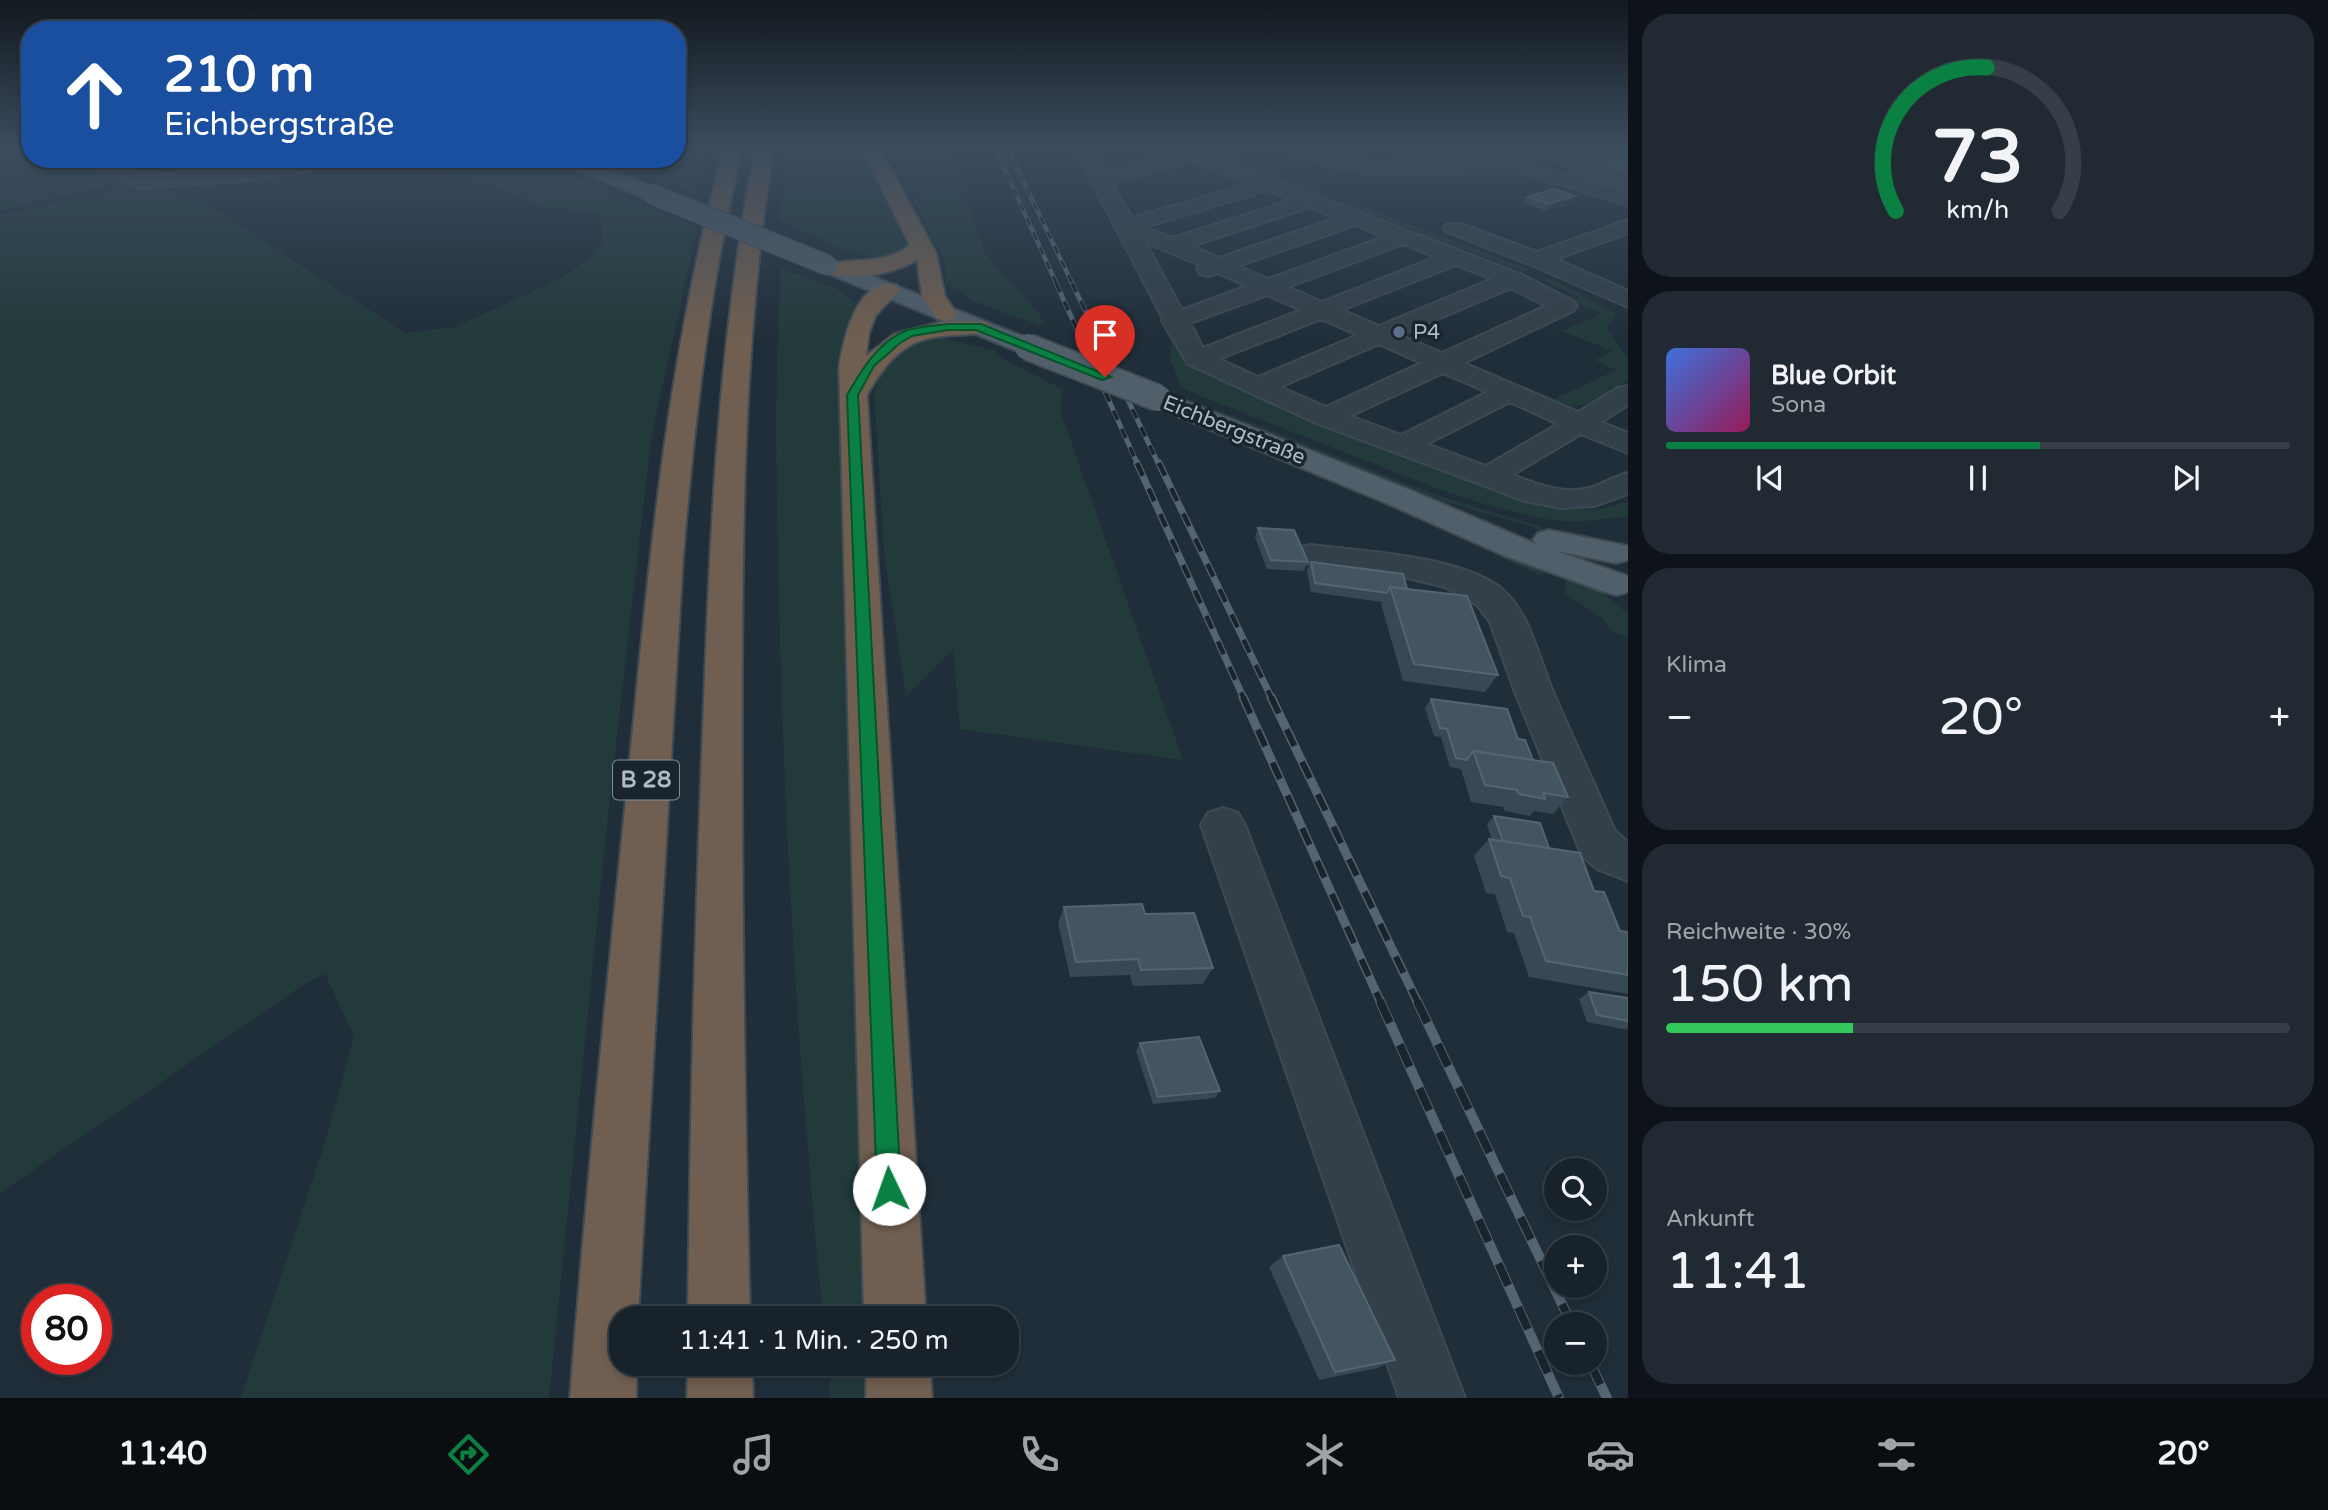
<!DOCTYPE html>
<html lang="de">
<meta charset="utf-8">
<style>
:root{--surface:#18222b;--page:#212a33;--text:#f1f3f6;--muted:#9fa4a9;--line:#363f47;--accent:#0b8043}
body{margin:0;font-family:"Varela Round",sans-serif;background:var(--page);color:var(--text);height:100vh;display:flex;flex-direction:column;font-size:26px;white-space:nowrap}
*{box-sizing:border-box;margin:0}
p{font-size:23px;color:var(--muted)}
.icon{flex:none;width:38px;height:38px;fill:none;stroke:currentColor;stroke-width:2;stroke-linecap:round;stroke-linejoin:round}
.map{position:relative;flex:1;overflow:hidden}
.panel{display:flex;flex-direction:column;gap:14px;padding:14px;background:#0d1318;width:700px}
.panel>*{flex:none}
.hud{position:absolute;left:21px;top:21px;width:665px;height:147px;border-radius:28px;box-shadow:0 4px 10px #0003,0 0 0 2px var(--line);background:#1a4fa0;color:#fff;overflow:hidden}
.fabs{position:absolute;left:1544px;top:1158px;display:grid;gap:14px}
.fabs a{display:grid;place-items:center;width:63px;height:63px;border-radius:50%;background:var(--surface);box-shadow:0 4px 10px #0003,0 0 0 2px var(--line);font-size:35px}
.speed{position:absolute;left:21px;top:1284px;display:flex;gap:14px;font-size:35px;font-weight:700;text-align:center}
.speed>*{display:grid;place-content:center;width:91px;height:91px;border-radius:50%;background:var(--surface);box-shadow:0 4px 10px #0003,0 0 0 2px var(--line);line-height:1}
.speed .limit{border:10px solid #d22;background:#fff;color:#111}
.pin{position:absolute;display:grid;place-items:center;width:60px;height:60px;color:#fff;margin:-72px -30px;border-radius:50% 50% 50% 0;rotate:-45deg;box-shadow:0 0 7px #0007}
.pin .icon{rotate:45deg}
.me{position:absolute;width:77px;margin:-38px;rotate:357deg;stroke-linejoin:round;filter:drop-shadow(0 0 5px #0008)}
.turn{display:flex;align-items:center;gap:24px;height:147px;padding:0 28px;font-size:32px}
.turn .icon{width:91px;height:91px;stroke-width:2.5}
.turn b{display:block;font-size:49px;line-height:60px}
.big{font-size:52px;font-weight:600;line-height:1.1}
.panel .tile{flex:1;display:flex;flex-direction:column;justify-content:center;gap:10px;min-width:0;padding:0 24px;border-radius:28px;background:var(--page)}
.panel .dial{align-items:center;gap:0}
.dial svg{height:182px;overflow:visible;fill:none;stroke:var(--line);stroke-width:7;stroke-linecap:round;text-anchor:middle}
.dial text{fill:var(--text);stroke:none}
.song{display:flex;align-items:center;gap:21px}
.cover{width:84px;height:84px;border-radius:10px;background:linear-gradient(135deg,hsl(220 70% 55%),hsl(330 70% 35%))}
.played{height:7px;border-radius:4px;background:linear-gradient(90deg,var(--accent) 60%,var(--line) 60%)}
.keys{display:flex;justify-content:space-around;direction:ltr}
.heat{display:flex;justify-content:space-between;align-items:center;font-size:38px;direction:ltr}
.charge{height:10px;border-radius:5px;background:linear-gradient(90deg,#34c759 30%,var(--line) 0)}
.trip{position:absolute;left:609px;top:1306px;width:410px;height:70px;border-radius:28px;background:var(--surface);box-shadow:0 4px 10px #0003,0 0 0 2px var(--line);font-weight:600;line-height:70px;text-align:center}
.dock{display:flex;height:112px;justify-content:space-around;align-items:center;background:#0a0e11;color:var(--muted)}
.dock .icon{width:49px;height:49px}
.dock .current{color:var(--accent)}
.dock b{font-size:32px;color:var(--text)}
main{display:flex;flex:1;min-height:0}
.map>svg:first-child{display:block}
</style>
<main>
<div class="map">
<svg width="1628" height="1398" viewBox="0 0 1628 1398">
<rect width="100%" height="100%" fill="#202e39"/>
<g fill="#223a3a">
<path d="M0,145H30V159H90L127,181L0,211Z"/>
<path d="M677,145H702L695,192L661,178L667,159H677Z"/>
<path d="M788,145H865L914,245L892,262L840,249L780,220Z"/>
<path d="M885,145H949L986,255L1039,313L1045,327L972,301L960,290L945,285V261Z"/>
<path d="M1191,145H1201L1531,270L1523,272Z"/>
<path d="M386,159H535L697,228L651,440L609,806L549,1398H241L327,1136L354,1036L325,974L300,987L0,1193V215L138,184L193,195L405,333L455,327L562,278L592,256L603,242L600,213L542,206L477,179Z"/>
<path d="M781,268L837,289L856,303L848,325L845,349L876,1318H823C801,1093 786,868 780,643C777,518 773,393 781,268Z"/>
<path d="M1550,278L1617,314L1607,327L1628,359V381C1599,397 1583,415 1550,401L1616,370L1595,360L1613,351L1562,331L1603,313L1570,301L1581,298L1541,279Z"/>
<path d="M934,336L997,351L994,354L1062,389L1061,413L1183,760L960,729L953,649L906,696L884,552L874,392C884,363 905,344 934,336Z"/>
<path d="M1172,337L1182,356L1202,372L1543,507L1597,510L1628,502V516L1577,522L1550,520L1491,506L1444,491L1218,403L1181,388L1170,358Z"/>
<path d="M1150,383L1439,496L1539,526L1546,531L1439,500Z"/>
<path d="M1164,412L1542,566L1545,573L1538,575L1456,535Z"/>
<path d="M1566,573L1591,583L1628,614V637L1613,632L1603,619L1565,593Z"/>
<path d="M827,1363H878L879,1398H831Z"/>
</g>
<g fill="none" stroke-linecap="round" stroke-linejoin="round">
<g stroke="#3d4953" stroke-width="4">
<g id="minor">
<path d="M1073,145H1091L1106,173L1174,154L1159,145H1184L1520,274L1573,301L1577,306L1573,311L1464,363L1578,412L1618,388L1628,386V405L1601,422L1628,433V453L1581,434L1512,475C1537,484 1566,496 1592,487C1605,483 1615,476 1628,473V494L1594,506L1561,508L1524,501L1477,483L1316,423L1188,364L1162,321L1163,319ZM1191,161L1249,184L1132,218L1112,183ZM1267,190L1292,200L1173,238L1144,227ZM1310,207L1336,218L1219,258L1192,246ZM1355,225L1384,237L1268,279L1238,266ZM1145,242L1200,265L1197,269L1200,274L1208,276L1218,273L1247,286L1182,310ZM1403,244L1436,257L1322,302L1288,287ZM1456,265L1492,279L1379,326L1342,310ZM1511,288L1546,306L1442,353L1400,335ZM1267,295L1301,310L1203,348L1190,323ZM1321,319L1358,335L1258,377L1219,359ZM1379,344L1421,363L1326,407L1280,387ZM1443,373L1487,392L1401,435L1350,416ZM1510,402L1558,424L1486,466L1427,444Z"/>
<path d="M1281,145H1307L1340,157L1370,162L1488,161L1490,155L1496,154L1628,193V205L1518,172L1370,174L1330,166L1283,149Z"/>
<path d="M87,159H107L143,176L240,169L315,159H365L356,164L240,181L140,188L97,169Z"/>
<path d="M1628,220V233L1556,259L1628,291V307L1529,264L1447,232L1444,228L1447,224H1461L1537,252Z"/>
<path d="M1310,545C1362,551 1461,556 1502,589C1531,614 1539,660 1554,694C1574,740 1595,785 1615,831L1628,842V881L1597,869L1582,856L1515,692L1490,622L1477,605L1445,587L1400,576L1298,562L1293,555L1298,548Z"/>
<path d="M1223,808L1238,813L1245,825L1465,1398H1399L1201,825L1208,813Z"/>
</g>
</g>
<g stroke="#3d4953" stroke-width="4">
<g id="major">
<path d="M557,159H583L659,190L662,194L659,198H645L560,163Z"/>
<path d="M827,258L1037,342L1041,347L1037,352L1028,355L1019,352L819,270L816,265L819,260Z"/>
<path d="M1158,390L1408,489L1536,544L1533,540L1538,533L1549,530L1628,546V560L1616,563L1556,551L1628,576V592L1617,595L1605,592L1505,556L1386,503L1148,404L1144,398L1148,392Z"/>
</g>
</g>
<g stroke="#3e4a54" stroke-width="4">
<g id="highway">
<path d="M725,145H743C710,281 695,418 683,557L638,1318H621V1363H637L636,1398H570C586,1191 607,985 628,778C649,565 667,352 725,145Z"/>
<path d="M756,145H774C743,339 742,532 742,728C742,924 745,1121 750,1318H688C690,1121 695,924 703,727C710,532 718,338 756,145Z"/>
<path d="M860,145H878L936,253L945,296L957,314L953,319L945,321L987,322L990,327L987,332C970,336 953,334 937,337C902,341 883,367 867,395L926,1318H864L839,368C843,340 857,275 897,285L900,290L876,315L869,333L866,356L894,334L945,321L937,319L922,296L917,260C893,274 856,281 829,274L826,269L829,264C859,257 884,265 910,245Z"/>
<path d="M688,1363H752L753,1398H687Z"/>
<path d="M866,1363H930L932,1398H866Z"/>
</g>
</g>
<use href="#minor" fill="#334049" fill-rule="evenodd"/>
<use href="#major" fill="#515f6a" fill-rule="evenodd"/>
<use href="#highway" fill="#705f50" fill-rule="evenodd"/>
<g stroke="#556471" stroke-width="4.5">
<g id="rail-far4">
<path d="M994,145L1057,285"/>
<path d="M1006,145L1073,285"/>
</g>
</g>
<g stroke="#556471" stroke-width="5">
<g id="rail-far3">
<path d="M1056,283L1138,465"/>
<path d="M1072,283L1159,465"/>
</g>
</g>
<g stroke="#556471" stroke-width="7">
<g id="rail-far2">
<path d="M1137,463L1244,699"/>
<path d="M1159,463L1272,699"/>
</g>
</g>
<g stroke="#556471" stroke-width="9">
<g id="rail-far1">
<path d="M1243,697L1381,1003"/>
<path d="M1271,697L1418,1003"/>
</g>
</g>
<g stroke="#556471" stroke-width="10">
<g id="rail">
<path d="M1380,1001L1559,1398"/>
<path d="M1417,1001L1572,1325"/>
<path d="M1590,1363L1607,1398"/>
</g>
</g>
<use href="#rail-far4" stroke="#19242e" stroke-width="2.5" stroke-dasharray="8" stroke-linecap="butt"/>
<use href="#rail-far3" stroke="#19242e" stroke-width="3.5" stroke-dasharray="10" stroke-linecap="butt"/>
<use href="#rail-far2" stroke="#19242e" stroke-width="4.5" stroke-dasharray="14" stroke-linecap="butt"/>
<use href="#rail-far1" stroke="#19242e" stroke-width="6" stroke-dasharray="18" stroke-linecap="butt"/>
<use href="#rail" stroke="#19242e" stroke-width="8" stroke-dasharray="24" stroke-linecap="butt"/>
<g stroke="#3d4953" stroke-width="22" stroke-linecap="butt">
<path id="major-bridge-far1" d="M652,194L827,265"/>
</g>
<g stroke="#3d4953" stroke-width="29" stroke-linecap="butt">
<path id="major-bridge" d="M1028,347L1158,398"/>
</g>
<use href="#major-bridge-far1" stroke="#515f6a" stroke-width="20"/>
<use href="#major-bridge" stroke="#515f6a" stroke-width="26"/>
</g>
<g fill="#374955">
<path d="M1497,145H1628V194L1565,175L1569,168Z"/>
<path d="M1527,197L1572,203L1546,211L1524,203Z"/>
<path d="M1258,528L1308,562L1304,571L1267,569L1255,537Z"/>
<path d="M1311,562L1407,589L1498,675L1485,692L1403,681L1381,604L1382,602L1311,592L1307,570Z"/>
<path d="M1431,699L1518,739L1533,760L1568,797L1553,814L1534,811L1530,816L1505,811L1503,807L1471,802L1461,769L1450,767L1441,737L1434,736L1425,708Z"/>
<path d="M1494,816L1549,848L1594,891L1620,931L1628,932V994L1529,977L1514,933L1507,932L1495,894L1486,893L1474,856L1489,839L1492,840L1487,824Z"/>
<path d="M1064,907L1145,914L1213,968L1203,984L1133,986L1130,975L1070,977L1058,923Z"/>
<path d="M1589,992L1628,998V1030L1587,1022L1579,999Z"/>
<path d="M1140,1043L1220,1091L1215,1098L1153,1104L1136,1051Z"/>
<path d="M1283,1256L1395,1360L1377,1368L1319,1380L1269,1267Z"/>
</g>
<path fill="#283945" d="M1575,196L1572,203L1546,211L1549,204Z"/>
<g fill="#445562" stroke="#546571" stroke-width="2">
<path d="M1543,145H1590L1600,148L1576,156Z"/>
<path d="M1609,145L1628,146V171L1575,156Z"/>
<path d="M1554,189L1575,196L1549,204L1527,197Z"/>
<path d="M1258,528L1294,530L1308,562L1271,560Z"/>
<path d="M1311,562L1403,574L1407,589L1390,587L1387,593L1315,583Z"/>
<path d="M1390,587L1467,596L1498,675L1414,664Z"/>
<path d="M1431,699L1507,709L1518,739L1525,740L1533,760L1473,751L1467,760L1456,758L1447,729L1440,728Z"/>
<path d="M1473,751L1553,763L1568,797L1543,793L1545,799L1519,794L1517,790L1485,785Z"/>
<path d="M1494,816L1540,823L1549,848L1503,841Z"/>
<path d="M1489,839L1580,853L1594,891L1604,892L1620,931L1628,932V975L1546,961L1530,917L1523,916L1510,878L1501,876Z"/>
<path d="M1142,904L1145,914L1194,913L1213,968L1141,970L1138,959L1076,962L1064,907Z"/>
<path d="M1589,992L1628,998V1021L1597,1015Z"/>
<path d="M1199,1037L1220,1091L1158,1097L1140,1043Z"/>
<path d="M1339,1245L1395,1360L1335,1372L1283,1256Z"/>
</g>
<linearGradient id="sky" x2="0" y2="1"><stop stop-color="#12191f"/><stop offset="0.43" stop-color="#3c4c5f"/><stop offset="1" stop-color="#3c4c5f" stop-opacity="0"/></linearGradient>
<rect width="1628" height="341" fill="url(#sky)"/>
<path fill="#0b8043" stroke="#07532c" stroke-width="2" d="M948,324H981L1111,377L1102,380L976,330H948L912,336L900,343L874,366L858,395L901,1189L897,1197L889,1201L881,1197L877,1189L847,395C861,371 878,342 905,331C918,326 935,326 948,324Z"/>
<circle fill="#5c6f8a" stroke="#19242e" stroke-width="2.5" cx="1399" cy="332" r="7"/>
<g text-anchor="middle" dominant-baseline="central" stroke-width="7" stroke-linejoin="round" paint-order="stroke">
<g font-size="21" fill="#aebac6" stroke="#19242e" text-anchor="start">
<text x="1413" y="332">P4</text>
</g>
<g font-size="21" fill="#aebac6" stroke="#19242e">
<text transform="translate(1234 430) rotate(22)">Eichbergstraße</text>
</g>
<rect fill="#19242e" stroke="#818d98" stroke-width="2" x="613" y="760.5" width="66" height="39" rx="5"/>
<g font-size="23" font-weight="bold" fill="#aebac6">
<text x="646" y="780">B 28</text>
</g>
</g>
</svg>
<div class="fabs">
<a><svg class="icon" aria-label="search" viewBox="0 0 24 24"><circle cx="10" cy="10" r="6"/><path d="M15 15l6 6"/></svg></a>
<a>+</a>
<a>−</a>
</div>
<div class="speed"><div class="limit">80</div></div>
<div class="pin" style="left:1105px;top:377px;background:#d93025"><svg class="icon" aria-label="arrive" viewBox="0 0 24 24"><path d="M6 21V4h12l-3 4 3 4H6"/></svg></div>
<svg class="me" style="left:889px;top:1189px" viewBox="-20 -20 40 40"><circle r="19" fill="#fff"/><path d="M0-13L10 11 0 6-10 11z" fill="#0b8043"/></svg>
<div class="trip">11:41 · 1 Min. · 250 m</div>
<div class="hud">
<div class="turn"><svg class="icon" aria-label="ahead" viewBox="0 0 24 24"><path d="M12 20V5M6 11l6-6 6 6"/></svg><div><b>210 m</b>Eichbergstraße</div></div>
</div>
</div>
<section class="panel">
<div class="tile dial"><svg viewBox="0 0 100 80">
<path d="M14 69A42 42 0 1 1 86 69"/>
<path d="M14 69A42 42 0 0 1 54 6" stroke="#0b8043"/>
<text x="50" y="56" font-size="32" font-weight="700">73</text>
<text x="50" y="72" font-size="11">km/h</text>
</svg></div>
<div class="tile">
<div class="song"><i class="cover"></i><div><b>Blue Orbit</b><p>Sona</p></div></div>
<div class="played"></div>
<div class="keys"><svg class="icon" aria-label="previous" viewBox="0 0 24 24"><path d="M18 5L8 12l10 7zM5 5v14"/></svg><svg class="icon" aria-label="pause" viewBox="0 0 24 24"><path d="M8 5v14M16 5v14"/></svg><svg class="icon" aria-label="next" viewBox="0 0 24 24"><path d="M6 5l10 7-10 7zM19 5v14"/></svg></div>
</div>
<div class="tile"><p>Klima</p>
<div class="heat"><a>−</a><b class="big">20°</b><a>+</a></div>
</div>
<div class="tile"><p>Reichweite · 30%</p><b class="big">150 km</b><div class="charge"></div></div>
<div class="tile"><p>Ankunft</p><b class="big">11:41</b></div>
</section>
</main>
<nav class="dock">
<b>11:40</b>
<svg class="icon current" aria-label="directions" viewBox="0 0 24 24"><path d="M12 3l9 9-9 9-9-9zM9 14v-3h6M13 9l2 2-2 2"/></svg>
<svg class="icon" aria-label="music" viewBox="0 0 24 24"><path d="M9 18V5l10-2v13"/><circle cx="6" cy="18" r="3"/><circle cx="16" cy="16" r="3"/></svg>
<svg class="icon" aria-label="phone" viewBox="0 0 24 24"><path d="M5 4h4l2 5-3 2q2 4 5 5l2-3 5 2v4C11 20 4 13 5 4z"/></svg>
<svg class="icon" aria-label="climate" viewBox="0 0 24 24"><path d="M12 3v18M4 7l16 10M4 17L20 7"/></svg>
<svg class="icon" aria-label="car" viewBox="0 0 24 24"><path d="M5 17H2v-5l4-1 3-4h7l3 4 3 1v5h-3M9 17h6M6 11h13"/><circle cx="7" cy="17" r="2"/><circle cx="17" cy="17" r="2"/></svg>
<svg class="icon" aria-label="filters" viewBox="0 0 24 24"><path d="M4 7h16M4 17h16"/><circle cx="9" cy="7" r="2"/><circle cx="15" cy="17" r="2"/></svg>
<b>20°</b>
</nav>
